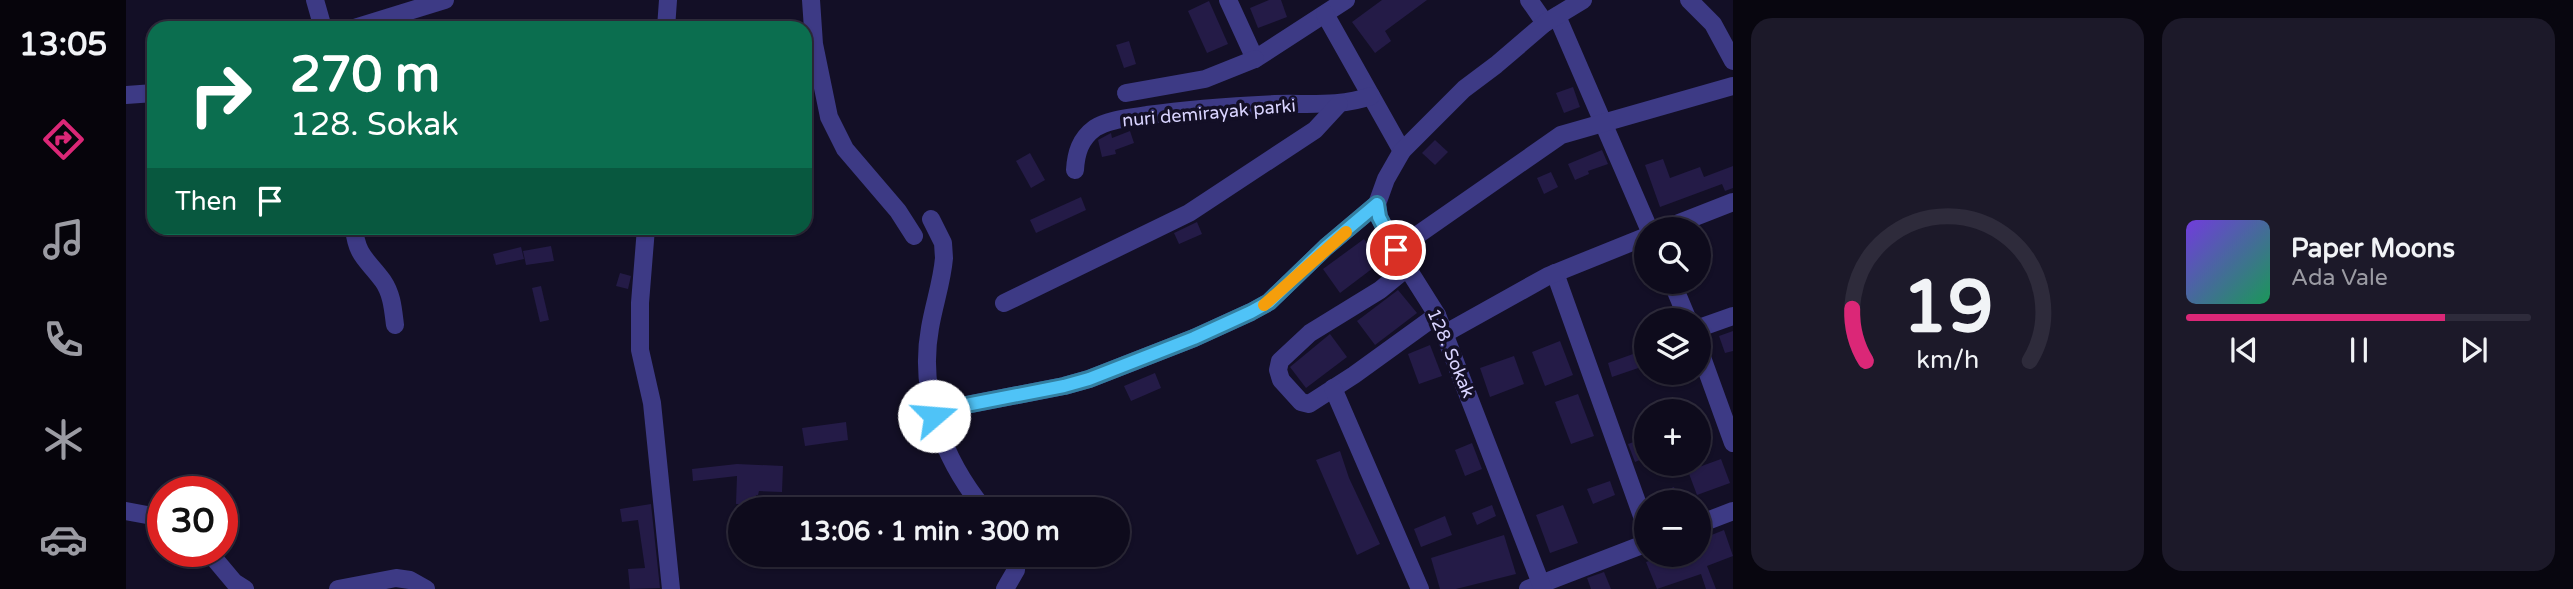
<!DOCTYPE html>
<meta charset="utf-8">
<style>
:root{--surface:#0e0b1c;--page:#1c1929;--text:#f1f3f6;--muted:#9b9ba3;--line:#2e2b3b;--accent:#db2777}
body{margin:0;font-family:"Varela Round",sans-serif;background:var(--page);color:var(--text);height:100vh;display:flex;flex-direction:column;font-size:26px;white-space:nowrap}
*{box-sizing:border-box;margin:0}
p{font-size:23px;color:var(--muted)}
.icon{flex:none;width:38px;height:38px;fill:none;stroke:currentColor;stroke-width:2;stroke-linecap:round;stroke-linejoin:round}
.map{position:relative;flex:1;overflow:hidden}
.drawer{display:flex;flex-direction:column;gap:18px;padding:18px;background:#08060f;width:840px}
.drawer>*{flex:none}
.banner{position:absolute;left:21px;top:21px;width:665px;height:214px;border-radius:21px;box-shadow:0 2px 5px #0004,0 0 0 2px var(--line);background:#0b6e4f;color:#fff;overflow:hidden}
.tools{position:absolute;left:1508px;top:217px;display:grid;gap:14px}
.tools a{display:grid;place-items:center;width:77px;height:77px;border-radius:50%;background:var(--surface);box-shadow:0 2px 5px #0004,0 0 0 2px var(--line);font-size:35px}
.speed{position:absolute;left:21px;top:476px;display:flex;gap:14px;font-size:35px;font-weight:700;text-align:center}
.speed>*{display:grid;place-content:center;width:91px;height:91px;border-radius:50%;background:var(--surface);box-shadow:0 2px 5px #0004,0 0 0 2px var(--line);line-height:1}
.speed .limit{border:10px solid #d22;background:#fff;color:#111}
.pin{position:absolute;display:grid;place-items:center;width:60px;height:60px;color:#fff;margin:-30px;border:4px solid #fff;border-radius:50%;box-shadow:0 2px 7px #0007}
.me{position:absolute;width:77px;margin:-38px;rotate:72deg;stroke-linejoin:round;filter:drop-shadow(0 0 5px #0008)}
.turn{display:flex;align-items:center;gap:24px;height:147px;padding:0 28px;font-size:32px}
.turn .icon{width:91px;height:91px;stroke-width:2.5}
.turn b{display:block;font-size:49px;line-height:60px}
.then{display:flex;align-items:center;height:66px;padding:0 28px;background:#0003;gap:14px;font-size:26px}
.drawer .widget{flex:1;display:flex;flex-direction:column;justify-content:center;gap:10px;min-width:0;padding:0 24px;border-radius:21px;background:var(--page)}
.drawer .dial{align-items:center;gap:0}
.dial svg{height:182px;overflow:visible;fill:none;stroke:var(--line);stroke-width:7;stroke-linecap:round;text-anchor:middle}
.dial text{fill:var(--text);stroke:none}
.song{display:flex;align-items:center;gap:21px}
.cover{width:84px;height:84px;border-radius:10px;background:linear-gradient(135deg,hsl(260 70% 55%),hsl(150 70% 35%))}
.played{height:7px;border-radius:4px;background:linear-gradient(90deg,var(--accent) 75%,var(--line) 75%)}
.keys{display:flex;justify-content:space-around;direction:ltr}
.drawer .tiles{flex:1;display:grid;gap:18px;grid-template-columns:repeat(2,1fr)}
.trip{position:absolute;left:602px;top:497px;width:402px;height:70px;border-radius:35px;background:var(--surface);box-shadow:0 2px 5px #0004,0 0 0 2px var(--line);font-weight:700;line-height:70px;text-align:center}
main{display:flex;flex:1;min-height:0}
.tab-bar{display:flex;flex-direction:column;width:126px;justify-content:space-around;align-items:center;background:#06040b;color:var(--muted)}
.tab-bar .icon{width:49px;height:49px}
.tab-bar .selected{color:var(--accent)}
.tab-bar b{font-size:32px;color:var(--text)}
.map>svg:first-child{display:block}
</style>
<main>
<nav class="tab-bar">
<b>13:05</b>
<svg class="icon selected" aria-label="directions" viewBox="0 0 24 24"><path d="M12 3l9 9-9 9-9-9zM9 14v-3h6M13 9l2 2-2 2"/></svg>
<svg class="icon" aria-label="music" viewBox="0 0 24 24"><path d="M9 18V5l10-2v13"/><circle cx="6" cy="18" r="3"/><circle cx="16" cy="16" r="3"/></svg>
<svg class="icon" aria-label="phone" viewBox="0 0 24 24"><path d="M5 4h4l2 5-3 2q2 4 5 5l2-3 5 2v4C11 20 4 13 5 4z"/></svg>
<svg class="icon" aria-label="climate" viewBox="0 0 24 24"><path d="M12 3v18M4 7l16 10M4 17L20 7"/></svg>
<svg class="icon" aria-label="car" viewBox="0 0 24 24"><path d="M5 17H2v-5l4-1 3-4h7l3 4 3 1v5h-3M9 17h6M6 11h13"/><circle cx="7" cy="17" r="2"/><circle cx="17" cy="17" r="2"/></svg>
</nav>
<div class="map">
<svg width="1607" height="589" viewBox="0 0 1607 589">
<rect width="100%" height="100%" fill="#130f26"/>
<g fill="#241b47">
<path d="M1143,0H1155L1161,17L1132,28L1124,8Z"/>
<path d="M1256,0H1301L1259,31L1265,41L1249,53L1226,22Z"/>
<path d="M1083,1L1102,44L1081,53L1062,11Z"/>
<path d="M1003,41L1010,64L998,68L990,45Z"/>
<path d="M1447,87L1454,107L1438,113L1430,93Z"/>
<path d="M1004,131L1008,143L989,150L990,154L976,157L972,140L985,133L986,138Z"/>
<path d="M1309,140L1322,152L1309,165L1296,153Z"/>
<path d="M1476,150L1482,164L1462,171L1463,174L1449,180L1442,164Z"/>
<path d="M904,153L919,180L905,188L890,161Z"/>
<path d="M1537,159L1544,178L1574,167L1578,177L1607,166V188L1599,191L1596,184L1534,207L1519,165Z"/>
<path d="M1425,172L1432,187L1418,194L1411,178Z"/>
<path d="M955,197L960,210L910,233L904,220Z"/>
<path d="M1071,222L1076,234L1053,244L1048,233Z"/>
<path d="M1238,239L1255,262L1214,293L1197,269Z"/>
<path d="M425,246L428,261L400,265L397,251Z"/>
<path d="M395,247L398,259L370,265L367,254Z"/>
<path d="M494,273L505,276L502,289L490,286Z"/>
<path d="M415,286L423,320L414,322L406,288Z"/>
<path d="M1272,290L1291,313L1249,345L1231,321Z"/>
<path d="M1607,331V351L1599,353L1593,336Z"/>
<path d="M1204,334L1221,357L1180,388L1164,367Z"/>
<path d="M1434,341L1447,375L1419,386L1406,352Z"/>
<path d="M1304,345L1316,376L1293,384L1282,354Z"/>
<path d="M1521,349V365L1486,377L1482,363Z"/>
<path d="M1388,356L1398,384L1364,397L1354,368Z"/>
<path d="M1029,373L1035,388L1005,401L998,386Z"/>
<path d="M1452,394L1468,436L1445,444L1429,402Z"/>
<path d="M720,422L722,440L679,446L676,428Z"/>
<path d="M1516,439L1521,457L1509,462L1502,444Z"/>
<path d="M1346,443L1356,469L1339,476L1329,450Z"/>
<path d="M1214,451L1223,478L1254,544L1231,555L1190,460Z"/>
<path d="M1595,459L1604,483L1571,495L1562,471Z"/>
<path d="M611,464L657,466L656,492L633,491L632,495H630L629,505L610,504L611,476L567,481L566,469Z"/>
<path d="M1484,481L1489,495L1467,504L1461,489Z"/>
<path d="M1548,487L1553,502H1523L1521,497Z"/>
<path d="M525,504L534,588L504,589L502,569L519,568L512,520L496,522L494,509Z"/>
<path d="M1366,505L1370,516L1351,525L1346,513Z"/>
<path d="M1437,505L1452,543L1424,553L1410,515Z"/>
<path d="M1319,516L1326,535L1295,547L1288,529Z"/>
<path d="M1598,530L1607,556L1581,566L1590,589H1580L1575,574L1531,589L1520,562L1540,555H1573V540Z"/>
<path d="M1378,535L1390,574L1330,589H1314L1305,558Z"/>
<path d="M1478,572L1485,589H1465L1461,578Z"/>
</g>
<g fill="none" stroke-linecap="round" stroke-linejoin="round">
<g stroke="#3d3a85" stroke-width="18">
<path d="M189,0L197,28"/>
<path d="M685,0L688,44L703,117L719,149L772,211L788,236"/>
<path d="M1102,0L1129,59L1220,0"/>
<path d="M1403,0L1419,23"/>
<path d="M1563,0L1587,24L1607,61"/>
<path d="M1199,14L1276,151"/>
<path d="M1431,16L1523,229"/>
<path d="M228,28L319,0"/>
<path d="M540,28L542,0"/>
<path d="M1000,93L1079,79L1129,59"/>
<path d="M0,95L28,93"/>
<path d="M949,170C950,153 954,139 969,128C983,119 1005,118 1021,115C1063,109 1107,106 1149,104C1182,103 1214,107 1245,96"/>
<path d="M805,219L817,243L818,258C816,282 808,304 804,328C792,393 817,459 858,509"/>
<path d="M228,228C231,257 241,259 257,281C266,294 267,309 269,325"/>
<path d="M520,228L514,303V350L526,403L545,589"/>
<path d="M1538,229L1607,202"/>
<path d="M1270,250L1435,135L1607,86"/>
<path d="M1282,267L1254,290L1184,333L1154,361L1152,370L1155,380L1175,402L1183,404L1228,375L1311,315"/>
<path d="M1429,273L1521,530"/>
<path d="M1546,282L1562,320"/>
<path d="M878,303L1063,213L1189,130L1213,104"/>
<path d="M1573,328L1607,316"/>
<path d="M1318,334L1422,276L1521,236"/>
<path d="M1573,349L1607,443"/>
<path d="M1207,388L1294,589"/>
<path d="M808,416L835,406L938,386L963,379L1068,338L1125,312L1143,302L1200,247L1251,204"/>
<path d="M0,511L37,518"/>
<path d="M1573,524L1607,511"/>
<path d="M82,551L108,582L119,589"/>
<path d="M212,589L270,578L284,580L300,589"/>
<path d="M879,589L890,570L891,555"/>
<path d="M1402,589L1521,543"/>
<path d="M1417,589L1311,315L1270,250L1253,217L1251,204L1260,179L1276,151L1338,89L1370,65L1419,23L1457,0"/>
</g>
</g>
<g fill="none" stroke-linecap="round" stroke-linejoin="round">
<g stroke="#337fa1" stroke-width="18">
<path id="route" d="M808,416L835,406L938,386L963,379L1068,338L1125,312L1143,302L1200,247L1251,204L1253,217L1270,250"/>
</g>
<use href="#route" stroke="#4fc3f7" stroke-width="12"/>
<path stroke="#f59e0b" stroke-width="12" d="M1138,305L1220,232"/>
</g>
<g text-anchor="middle" dominant-baseline="central" stroke-width="7" stroke-linejoin="round" paint-order="stroke">
<g font-size="18" fill="#d9d4ff" stroke="#130f26">
<text transform="translate(1083 113) rotate(-5)">nuri demirayak parki</text>
<text transform="translate(1325 353) rotate(67)">128. Sokak</text>
</g>
</g>
</svg>
<div class="tools">
<a><svg class="icon" aria-label="search" viewBox="0 0 24 24"><circle cx="10" cy="10" r="6"/><path d="M15 15l6 6"/></svg></a>
<a><svg class="icon" aria-label="layers" viewBox="0 0 24 24"><path d="M12 4l9 5-9 5-9-5zM3 14l9 5 9-5"/></svg></a>
<a>+</a>
<a>−</a>
</div>
<div class="speed"><div class="limit">30</div></div>
<div class="pin" style="left:1270px;top:250px;background:#d93025"><svg class="icon" aria-label="arrive" viewBox="0 0 24 24"><path d="M6 21V4h12l-3 4 3 4H6"/></svg></div>
<svg class="me" style="left:808px;top:416px" viewBox="-20 -20 40 40"><circle r="19" fill="#fff"/><path d="M0-13L10 11 0 6-10 11z" fill="#4fc3f7"/></svg>
<div class="trip">13:06 · 1 min · 300 m</div>
<div class="banner">
<div class="turn"><svg class="icon" aria-label="right" viewBox="0 0 24 24"><path d="M7 20v-9h11M14 6l5 5-5 5"/></svg><div><b>270 m</b>128. Sokak</div></div>
<div class="then">Then<svg class="icon" aria-label="arrive" viewBox="0 0 24 24"><path d="M6 21V4h12l-3 4 3 4H6"/></svg></div>
</div>
</div>
<section class="drawer">
<div class="tiles">
<div class="widget dial"><svg viewBox="0 0 100 80">
<path d="M14 69A42 42 0 1 1 86 69"/>
<path d="M14 69A42 42 0 0 1 8 46" stroke="#db2777"/>
<text x="50" y="56" font-size="32" font-weight="700">19</text>
<text x="50" y="72" font-size="11">km/h</text>
</svg></div>
<div class="widget">
<div class="song"><i class="cover"></i><div><b>Paper Moons</b><p>Ada Vale</p></div></div>
<div class="played"></div>
<div class="keys"><svg class="icon" aria-label="previous" viewBox="0 0 24 24"><path d="M18 5L8 12l10 7zM5 5v14"/></svg><svg class="icon" aria-label="pause" viewBox="0 0 24 24"><path d="M8 5v14M16 5v14"/></svg><svg class="icon" aria-label="next" viewBox="0 0 24 24"><path d="M6 5l10 7-10 7zM19 5v14"/></svg></div>
</div>
</div>
</section>
</main>
